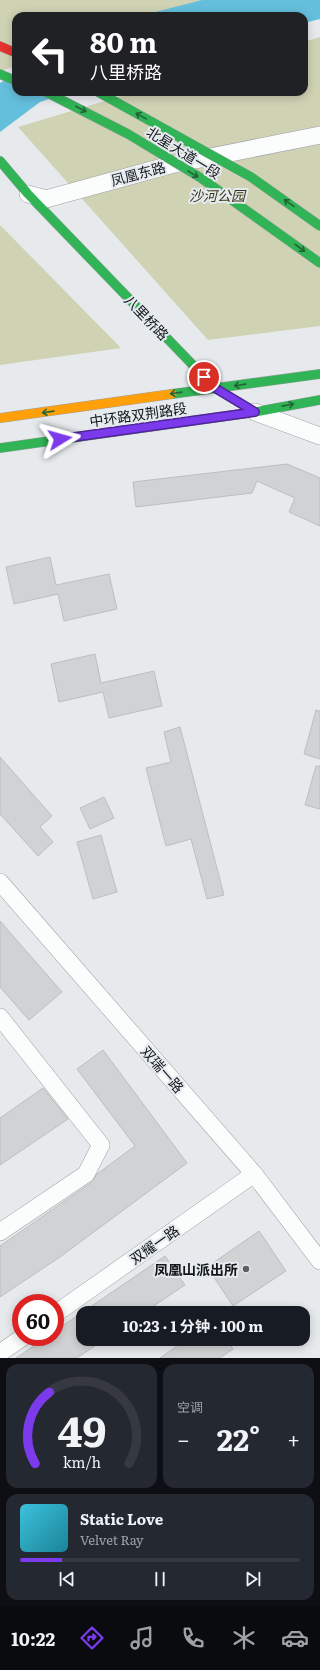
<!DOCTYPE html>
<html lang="zh">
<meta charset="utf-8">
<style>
:root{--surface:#171b24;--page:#242831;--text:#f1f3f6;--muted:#9ea1a6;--line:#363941;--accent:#7c3aed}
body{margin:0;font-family:Literata,"Noto Sans SC",serif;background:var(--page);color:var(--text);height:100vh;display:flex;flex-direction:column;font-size:15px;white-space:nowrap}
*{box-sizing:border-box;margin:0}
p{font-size:13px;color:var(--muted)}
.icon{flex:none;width:22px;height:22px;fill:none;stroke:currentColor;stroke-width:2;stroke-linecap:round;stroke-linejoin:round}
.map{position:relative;height:1358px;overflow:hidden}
.side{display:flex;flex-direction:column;gap:6px;padding:6px;background:#0d0f14;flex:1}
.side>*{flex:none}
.hud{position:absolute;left:12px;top:12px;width:296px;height:84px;border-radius:12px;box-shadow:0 2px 10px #0003;background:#202124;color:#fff;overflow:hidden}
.speed{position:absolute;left:12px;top:1294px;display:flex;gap:8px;font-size:20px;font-weight:700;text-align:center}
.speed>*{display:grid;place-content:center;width:52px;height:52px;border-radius:50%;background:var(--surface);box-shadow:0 2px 10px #0003;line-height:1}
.speed .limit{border:6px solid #d22;background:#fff;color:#111}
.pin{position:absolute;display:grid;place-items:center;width:34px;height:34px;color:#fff;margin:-17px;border:2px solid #fff;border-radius:50%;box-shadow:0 1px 4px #0007}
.me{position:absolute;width:44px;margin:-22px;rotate:82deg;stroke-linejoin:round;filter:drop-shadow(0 0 3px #0008)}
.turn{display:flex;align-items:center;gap:14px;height:84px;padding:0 12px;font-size:18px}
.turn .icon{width:52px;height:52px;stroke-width:2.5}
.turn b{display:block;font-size:28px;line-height:34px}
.big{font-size:30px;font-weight:700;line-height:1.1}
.side .tile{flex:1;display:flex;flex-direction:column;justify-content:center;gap:6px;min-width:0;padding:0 14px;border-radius:12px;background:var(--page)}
.side .dial{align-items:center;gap:0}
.dial svg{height:104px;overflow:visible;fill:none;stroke:var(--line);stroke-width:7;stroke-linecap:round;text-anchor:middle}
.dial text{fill:var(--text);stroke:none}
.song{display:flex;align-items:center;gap:12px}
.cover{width:48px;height:48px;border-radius:6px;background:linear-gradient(135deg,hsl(190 70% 55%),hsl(190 70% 35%))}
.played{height:4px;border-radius:2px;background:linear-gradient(90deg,var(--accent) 15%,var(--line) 15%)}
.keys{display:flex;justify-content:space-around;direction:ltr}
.heat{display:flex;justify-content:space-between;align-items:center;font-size:22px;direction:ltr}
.side .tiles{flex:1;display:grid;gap:6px;grid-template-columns:1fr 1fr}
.tile:last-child{grid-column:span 2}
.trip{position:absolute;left:76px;top:1306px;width:234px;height:40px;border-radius:12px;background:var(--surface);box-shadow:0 2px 10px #0003;font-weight:700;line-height:40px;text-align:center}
.tab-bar{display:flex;height:64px;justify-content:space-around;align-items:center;background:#090b0e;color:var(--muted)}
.tab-bar .icon{width:28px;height:28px}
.tab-bar .active{color:var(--accent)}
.tab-bar b{font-size:18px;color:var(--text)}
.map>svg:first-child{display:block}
</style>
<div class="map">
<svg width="320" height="1358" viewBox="0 0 320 1358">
<rect width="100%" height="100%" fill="#e7eaed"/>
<g fill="#cfd2b3">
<path d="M0,0H203L158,16H16V66L0,71Z"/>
<path d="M320,37V326L208,340L18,127L135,92H304V42Z"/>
<path d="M0,225L121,348L0,365Z"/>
</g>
<g fill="#64bfdc">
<path d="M202,0H320V19L304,23V16H140Z"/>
<path d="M16,74V92H71L40,102L0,132V83Z"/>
</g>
<g fill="#d0d2d4" stroke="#bcbec0">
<path d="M287,464L320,478V526L289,512L295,498L257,481L252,493L136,507L133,482Z"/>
<path d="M50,557L56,585L109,574L117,609L64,621L58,594L14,604L6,567Z"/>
<path d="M95,654L101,683L154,671L162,706L109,718L103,692L59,702L51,664Z"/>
<path d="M316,710L320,711V759L304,754Z"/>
<path d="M180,727L224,895L207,899L191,839L166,846L146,768L171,762L164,732Z"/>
<path d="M0,757L52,816L40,827L53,842L38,856L0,814Z"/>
<path d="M316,766H320V809L305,805Z"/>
<path d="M104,797L114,818L90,829L80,808Z"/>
<path d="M101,835L117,892L93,899L77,842Z"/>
<path d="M0,921L62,992L29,1020L0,987Z"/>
<path d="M103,1050L187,1163L60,1257L0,1297V1246L92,1182L97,1174L135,1146L77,1069Z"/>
<path d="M43,1088L68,1119L0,1165V1118Z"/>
<path d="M259,1231L286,1271L233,1306L207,1267Z"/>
<path d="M165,1256L185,1285L143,1313H83V1339H105L77,1358H16L47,1337H55V1331Z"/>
<path d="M187,1339H226L233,1349L220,1358H160Z"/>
</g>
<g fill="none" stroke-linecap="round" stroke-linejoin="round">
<g stroke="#9ea1a3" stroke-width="18">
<g id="street">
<path d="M28,194L46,199L170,165L320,135"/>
<path d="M255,412L320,436"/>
<path d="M0,882L254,1174L320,1261"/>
<path d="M0,1017L101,1145L86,1174L0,1232"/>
<path d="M55,1314L254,1174"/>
<path d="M0,1353L23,1337"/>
</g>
</g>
<g stroke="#9ea1a3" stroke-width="10">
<g id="fast">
<path d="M0,74L16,81"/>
<path d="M0,161L28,194L215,388L255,412"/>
<path d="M172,394L320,374"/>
<path d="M0,448L255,412L320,400"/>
</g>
</g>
<g stroke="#9ea1a3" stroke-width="10">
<path id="slow" d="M0,418L172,394"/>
</g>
<g stroke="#9ea1a3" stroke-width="10">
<path id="jam" d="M0,46L16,53"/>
</g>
<use href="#street" stroke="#fbfcfc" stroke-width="17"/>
<use href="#fast" stroke="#30b455" stroke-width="9"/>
<use href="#slow" stroke="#ff9f0a" stroke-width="9"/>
<use href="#jam" stroke="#e5322d" stroke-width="9"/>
<g stroke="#9ea1a3" stroke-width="10" stroke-linecap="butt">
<g id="fast-bridge">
<path d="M46,92L128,134L201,178L320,263"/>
<path d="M98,92L251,177L320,226"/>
</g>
</g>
<use href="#fast-bridge" stroke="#30b455" stroke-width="9"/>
</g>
<defs><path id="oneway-shaft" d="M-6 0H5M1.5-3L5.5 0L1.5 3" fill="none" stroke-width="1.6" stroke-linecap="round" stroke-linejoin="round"/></defs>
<g stroke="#226436">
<use href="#oneway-shaft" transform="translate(81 109) rotate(27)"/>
<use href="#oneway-shaft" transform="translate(141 116) rotate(-151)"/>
<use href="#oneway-shaft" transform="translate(193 174) rotate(31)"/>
<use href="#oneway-shaft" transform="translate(289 203) rotate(-145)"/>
<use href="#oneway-shaft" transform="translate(300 248) rotate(37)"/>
<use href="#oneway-shaft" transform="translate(240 385) rotate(172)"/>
<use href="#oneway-shaft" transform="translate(176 393) rotate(172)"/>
<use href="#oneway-shaft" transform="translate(288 405) rotate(-11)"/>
<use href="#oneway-shaft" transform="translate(48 412) rotate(172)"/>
</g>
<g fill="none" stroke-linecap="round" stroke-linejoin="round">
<g stroke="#51269a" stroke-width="10">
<path id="route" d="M60,439L255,412L215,388L204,377"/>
</g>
<use href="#route" stroke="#7c3aed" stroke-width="7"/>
</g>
<circle fill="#5d6062" stroke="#e4eaf0" stroke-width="1.5" cx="246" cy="1269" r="4"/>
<g text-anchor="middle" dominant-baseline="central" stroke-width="4" stroke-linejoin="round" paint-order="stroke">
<g font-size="14" fill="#131517" stroke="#e4eaf0">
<text transform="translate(184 152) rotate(32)">北星大道一段</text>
<text transform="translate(138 173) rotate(-15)">凤凰东路</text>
<text transform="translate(147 317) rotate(46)">八里桥路</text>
<text transform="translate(138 414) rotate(-8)">中环路双荆路段</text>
<text transform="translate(163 1069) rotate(49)">双瑞一路</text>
<text transform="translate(154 1244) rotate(-35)">双耀一路</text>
</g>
<g font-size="14" font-style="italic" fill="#38380f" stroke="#e4eaf0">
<text x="217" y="195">沙河公园</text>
</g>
<g font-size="14" font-weight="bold" fill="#131517" stroke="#e4eaf0" text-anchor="end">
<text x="238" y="1269">凤凰山派出所</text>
</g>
</g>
</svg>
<div class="speed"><div class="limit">60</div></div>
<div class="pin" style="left:204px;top:377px;background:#d93025"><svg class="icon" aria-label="arrive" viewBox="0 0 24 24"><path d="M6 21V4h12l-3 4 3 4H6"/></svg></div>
<svg class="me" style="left:60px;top:439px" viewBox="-20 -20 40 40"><path d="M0-17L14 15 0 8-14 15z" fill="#7c3aed" stroke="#fff" stroke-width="4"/></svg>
<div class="trip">10:23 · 1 分钟 · 100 m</div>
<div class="hud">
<div class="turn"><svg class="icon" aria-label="left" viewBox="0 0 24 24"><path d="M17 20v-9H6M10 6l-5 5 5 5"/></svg><div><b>80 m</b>八里桥路</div></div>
</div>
</div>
<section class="side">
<div class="tiles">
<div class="tile dial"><svg viewBox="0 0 100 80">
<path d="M14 69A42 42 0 1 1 86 69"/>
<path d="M14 69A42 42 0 0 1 25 14" stroke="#7c3aed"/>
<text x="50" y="56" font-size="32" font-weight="700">49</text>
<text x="50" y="72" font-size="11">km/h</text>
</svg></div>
<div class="tile"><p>空调</p>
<div class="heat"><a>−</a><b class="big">22°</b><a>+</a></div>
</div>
<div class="tile">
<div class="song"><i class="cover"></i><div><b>Static Love</b><p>Velvet Ray</p></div></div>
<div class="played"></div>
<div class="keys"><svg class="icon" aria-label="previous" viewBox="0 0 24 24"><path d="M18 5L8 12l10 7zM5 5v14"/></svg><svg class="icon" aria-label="pause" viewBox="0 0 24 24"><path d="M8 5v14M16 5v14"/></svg><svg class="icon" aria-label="next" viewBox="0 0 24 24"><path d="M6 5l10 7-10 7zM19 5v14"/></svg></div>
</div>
</div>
</section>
<nav class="tab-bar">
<b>10:22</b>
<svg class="icon active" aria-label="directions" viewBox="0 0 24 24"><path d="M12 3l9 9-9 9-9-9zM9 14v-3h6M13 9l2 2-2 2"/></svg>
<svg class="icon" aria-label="music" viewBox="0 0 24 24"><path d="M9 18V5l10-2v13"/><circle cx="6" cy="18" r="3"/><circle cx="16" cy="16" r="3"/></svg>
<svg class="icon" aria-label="phone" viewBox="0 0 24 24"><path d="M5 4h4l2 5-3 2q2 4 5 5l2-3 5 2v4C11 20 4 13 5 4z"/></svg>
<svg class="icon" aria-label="climate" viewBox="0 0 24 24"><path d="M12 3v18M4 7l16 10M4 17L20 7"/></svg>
<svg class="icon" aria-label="car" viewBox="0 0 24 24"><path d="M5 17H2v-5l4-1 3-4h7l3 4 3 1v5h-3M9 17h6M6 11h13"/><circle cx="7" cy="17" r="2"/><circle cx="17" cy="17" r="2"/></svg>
</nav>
